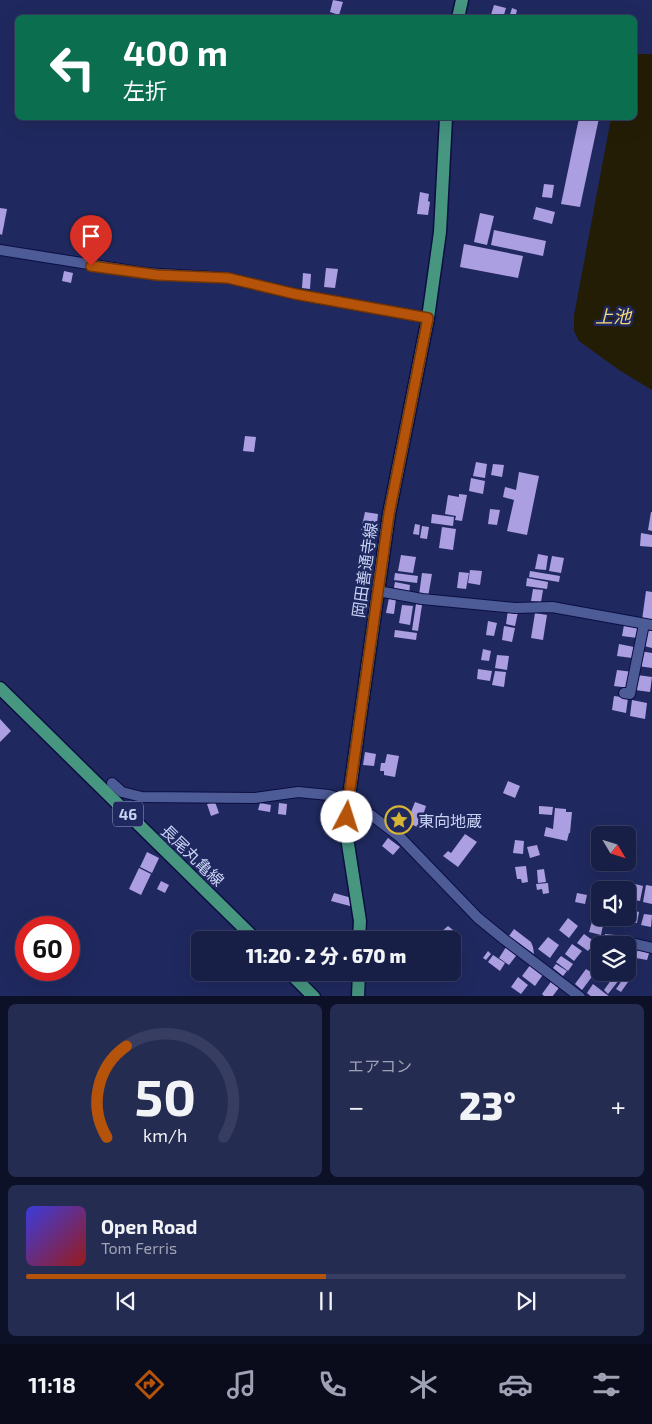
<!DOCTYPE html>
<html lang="ja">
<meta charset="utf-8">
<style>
:root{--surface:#181f47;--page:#252c52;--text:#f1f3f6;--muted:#9fa2b4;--line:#363d60;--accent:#b45309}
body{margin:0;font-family:"Exo 2","Noto Sans JP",sans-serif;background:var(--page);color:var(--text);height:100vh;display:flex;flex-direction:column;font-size:19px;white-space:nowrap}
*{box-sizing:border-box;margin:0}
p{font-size:16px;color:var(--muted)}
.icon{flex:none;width:28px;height:28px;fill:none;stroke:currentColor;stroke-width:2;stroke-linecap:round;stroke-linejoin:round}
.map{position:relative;height:996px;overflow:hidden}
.side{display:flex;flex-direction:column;gap:8px;padding:8px;background:#0d1127;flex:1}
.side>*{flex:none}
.hud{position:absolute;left:15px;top:15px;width:622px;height:105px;border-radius:8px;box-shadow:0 5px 20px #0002,0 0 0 1px var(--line);background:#0b6e4f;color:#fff;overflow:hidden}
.needle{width:32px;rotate:128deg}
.fabs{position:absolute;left:591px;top:826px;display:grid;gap:10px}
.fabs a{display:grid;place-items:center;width:45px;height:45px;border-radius:8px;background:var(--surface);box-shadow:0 5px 20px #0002,0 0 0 1px var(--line);font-size:25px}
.speed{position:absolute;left:15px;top:916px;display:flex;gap:10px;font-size:25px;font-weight:700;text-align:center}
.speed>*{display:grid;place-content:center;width:65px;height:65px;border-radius:50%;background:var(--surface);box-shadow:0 5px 20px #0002,0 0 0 1px var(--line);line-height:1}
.speed .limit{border:8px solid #d22;background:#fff;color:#111}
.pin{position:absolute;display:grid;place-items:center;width:42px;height:42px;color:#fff;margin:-51px -21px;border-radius:50% 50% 50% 0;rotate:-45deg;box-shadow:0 0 5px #0007}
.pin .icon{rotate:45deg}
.me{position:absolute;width:55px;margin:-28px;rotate:5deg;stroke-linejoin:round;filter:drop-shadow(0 0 4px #0008)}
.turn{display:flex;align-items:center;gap:18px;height:105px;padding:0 25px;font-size:22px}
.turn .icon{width:65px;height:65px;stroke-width:2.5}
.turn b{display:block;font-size:35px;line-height:42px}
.big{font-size:38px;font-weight:800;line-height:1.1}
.side .tile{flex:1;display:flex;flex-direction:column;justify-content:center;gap:8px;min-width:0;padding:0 18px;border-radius:8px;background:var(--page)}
.side .dial{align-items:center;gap:0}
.dial svg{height:130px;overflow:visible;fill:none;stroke:var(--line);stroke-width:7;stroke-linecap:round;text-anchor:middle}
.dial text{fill:var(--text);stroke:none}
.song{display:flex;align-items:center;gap:15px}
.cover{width:60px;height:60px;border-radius:8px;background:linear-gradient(135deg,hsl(240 70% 55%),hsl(0 70% 35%))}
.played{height:5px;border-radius:2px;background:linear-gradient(90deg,var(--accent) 50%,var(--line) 50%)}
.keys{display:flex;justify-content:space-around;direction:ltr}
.heat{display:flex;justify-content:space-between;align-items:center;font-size:28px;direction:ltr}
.side .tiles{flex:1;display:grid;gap:8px;grid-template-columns:1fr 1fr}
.tile:last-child{grid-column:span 2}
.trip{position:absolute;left:191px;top:931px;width:270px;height:50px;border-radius:8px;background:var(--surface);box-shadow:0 5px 20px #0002,0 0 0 1px var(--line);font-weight:800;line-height:50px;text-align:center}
.tabs{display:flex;height:80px;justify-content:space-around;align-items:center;background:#0a0c1c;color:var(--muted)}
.tabs .icon{width:35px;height:35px}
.tabs .selected{color:var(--accent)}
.tabs b{font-size:22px;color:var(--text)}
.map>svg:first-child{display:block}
</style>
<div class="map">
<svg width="652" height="997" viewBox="0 0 652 997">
<rect width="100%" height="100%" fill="#20295f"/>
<path fill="#241d06" d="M635,54H652V390L619,370L579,341L574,331V315L611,118H635Z"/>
<g fill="#ab9ee1">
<path d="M333,0L343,2L339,15L330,12Z"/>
<path d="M494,5L506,8L503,18H490Z"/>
<path d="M512,8L517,10L515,18H509Z"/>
<path d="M579,118H599L580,207L561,204Z"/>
<path d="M544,184L554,185L552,198L542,197Z"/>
<path d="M420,192L429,194L428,201L430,202L428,215L417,214Z"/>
<path d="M536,207L555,212L552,224L533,219Z"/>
<path d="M0,208L7,209L2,235L0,234Z"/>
<path d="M480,213L494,216L487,245L474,242Z"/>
<path d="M494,230L546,241L543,256L491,245Z"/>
<path d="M464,244L523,256L518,278L460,267Z"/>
<path d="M326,268L338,269L335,288L324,287Z"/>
<path d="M64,271L73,273L71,283L62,281Z"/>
<path d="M303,273L311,274L310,289L302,288Z"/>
<path d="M245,436L256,437L254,452L243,451Z"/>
<path d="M476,462L487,464L485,478L473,476Z"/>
<path d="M493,464L504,465L502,477L491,475Z"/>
<path d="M519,472L539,476L527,535L507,531L514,500L503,497L505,487L516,490Z"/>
<path d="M471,478L485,481L483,494L469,491Z"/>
<path d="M459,494L467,495L462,521L455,520L456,516L445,514L448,495L459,497Z"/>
<path d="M490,509L500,510L497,525L488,524Z"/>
<path d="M365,512L378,514L376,533L361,530Z"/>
<path d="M651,512H652V531L648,530Z"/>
<path d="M432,514L454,517L453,526L431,523Z"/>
<path d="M415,524L420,525L419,535L413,534Z"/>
<path d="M422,526L429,527L427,539L420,538Z"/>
<path d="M442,527L456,529L453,550L439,548Z"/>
<path d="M641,533L652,535V547L640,546Z"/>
<path d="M538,554L548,556L546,570L535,569Z"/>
<path d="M401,555L416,557L413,573L398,571Z"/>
<path d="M552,556L564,558L561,573L549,571Z"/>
<path d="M470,570L482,571L480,585L468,583Z"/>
<path d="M530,571L560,576L559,582L529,577Z"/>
<path d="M459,572L469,573L466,589L457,588Z"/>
<path d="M395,573L418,576L417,583L394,580Z"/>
<path d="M422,573L432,574L428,597L419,595Z"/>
<path d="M527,578L548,582L547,589L526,586Z"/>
<path d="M395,582L410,585L409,595L393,593Z"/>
<path d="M533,589L543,590L541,602L531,601Z"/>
<path d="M646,591L652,592V622L642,620Z"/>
<path d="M389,598L396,599L394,614L386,613Z"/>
<path d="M416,604L422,605L418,631L412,630Z"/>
<path d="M402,605L413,606L410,625L399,623Z"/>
<path d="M508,610L518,612L515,626L506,624Z"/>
<path d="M535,613L547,615L543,640L531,638Z"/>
<path d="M488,621L497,623L494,636L486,635Z"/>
<path d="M624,625L639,627L637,638L622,636Z"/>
<path d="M504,626L515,628L512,642L502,640Z"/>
<path d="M395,630L417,633L416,640L394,637Z"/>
<path d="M646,630L652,631V648L644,646Z"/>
<path d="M619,644L634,647L632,658L617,656Z"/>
<path d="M483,649L491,651L489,661L481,660Z"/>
<path d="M640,651L652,653V668L638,666Z"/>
<path d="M497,655L509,656L507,670L495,668Z"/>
<path d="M478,669L492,671L490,681L477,679Z"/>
<path d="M617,670L633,672L630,688L614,686Z"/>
<path d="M495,671L506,672L504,687L492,685Z"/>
<path d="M637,675L652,677L650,692L635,690Z"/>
<path d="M614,696L628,698L626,713L612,710Z"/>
<path d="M632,700L647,703L645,719L630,716Z"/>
<path d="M0,719L11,731L0,742Z"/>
<path d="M365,752L376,754L374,766L363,765Z"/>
<path d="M387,754L399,756L395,777L384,775V771H380L381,763H385Z"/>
<path d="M508,781L520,786L515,798L503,793Z"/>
<path d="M333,799L341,800L339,808L332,807Z"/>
<path d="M215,802L219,813L211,816L207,804Z"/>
<path d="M415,802L426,806L419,828L407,822Z"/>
<path d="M260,803L271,805L270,812L258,810Z"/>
<path d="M279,803L287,804L286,815L278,814Z"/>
<path d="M539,806L553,807L552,815L539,814Z"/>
<path d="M555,808L566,809V812H572L570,833H569L567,841L544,836L546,827L553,829Z"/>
<path d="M357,816L370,825L364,834L351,825Z"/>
<path d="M465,834L477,842L458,867L443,856L448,851L451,853Z"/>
<path d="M388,838L400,847L393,855L382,846Z"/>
<path d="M515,840L524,841L523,854L513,853Z"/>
<path d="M537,845L540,855L530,858L527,847Z"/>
<path d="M147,852L159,858L152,873L140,867Z"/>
<path d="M526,866L528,882L522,883L521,879H517L515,867Z"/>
<path d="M139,868L151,874L141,895L129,889Z"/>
<path d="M544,869L546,882L538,883L537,870Z"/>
<path d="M161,881L169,885L165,893L157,889Z"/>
<path d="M548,883L549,893L543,894L542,889L537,890L536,884Z"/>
<path d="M631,883L643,886L640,901L628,899Z"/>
<path d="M646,885L652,886V904L643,902Z"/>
<path d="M334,893L352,898L350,906L331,901Z"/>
<path d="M577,893L587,895L585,904L575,902Z"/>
<path d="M592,897L600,898V910L590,908Z"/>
<path d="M628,909L639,912L637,923L624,921L625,918H628Z"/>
<path d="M644,914L652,915L651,927L641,925Z"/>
<path d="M568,918L578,926L569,938L559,930Z"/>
<path d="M593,918L604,920L601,935L589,932Z"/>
<path d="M448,926L453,930L446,937L441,932Z"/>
<path d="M514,929L531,942L533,947L534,954L509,936Z"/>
<path d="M327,931L335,933L334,940H325Z"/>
<path d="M437,934L444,940H431Z"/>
<path d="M584,934L595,942L588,951L577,943Z"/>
<path d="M605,934L615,935L613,945H603Z"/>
<path d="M548,937L559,945L550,958L538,949Z"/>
<path d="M508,944L519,952L509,965L499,958Z"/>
<path d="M572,944L582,951L574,961L565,954Z"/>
<path d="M628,945L635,947L633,958L628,957Z"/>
<path d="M638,948L650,950L647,960L636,958Z"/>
<path d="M488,951L491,954L486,960L483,958Z"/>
<path d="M493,955L505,963L500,971L488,962Z"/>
<path d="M561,956L573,964L568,971L556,962Z"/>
<path d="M531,964L544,973L535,986L522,976Z"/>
<path d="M556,964L567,971L563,976L553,968Z"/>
<path d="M586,969L594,974L582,990L575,984Z"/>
<path d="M614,976L619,980L608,994L604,990Z"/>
<path d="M518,977L528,985L521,994L511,987Z"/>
<path d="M553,979L561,985L552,997H545L542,994Z"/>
<path d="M623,979L628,982L621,992L616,989Z"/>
<path d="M593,984L610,997H592L587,993Z"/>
</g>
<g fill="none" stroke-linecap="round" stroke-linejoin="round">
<g stroke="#0c0e42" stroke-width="12">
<g id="minor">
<path d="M0,250L145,273L228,278L295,294L428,318"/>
<path d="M378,591L422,599L515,608L552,607L652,625"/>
<path d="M624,693L630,694L644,624"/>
<path d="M112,783L122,792L142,797L255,798L298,792L329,795L343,799L348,803L371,815L400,837L478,918L505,940L580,997"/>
<path d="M623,941L652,948"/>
</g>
</g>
<g stroke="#0c0e42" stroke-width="15">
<g id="major">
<path d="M458,18L462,0"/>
<path d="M0,688L256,940"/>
<path d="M359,940L360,921L346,831L348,803L389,514L428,318L440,232L446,118"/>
<path d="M289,972L314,997"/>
<path d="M358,997L359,972"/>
</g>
</g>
<use href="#minor" stroke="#4d5b96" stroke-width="10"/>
<use href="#major" stroke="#469680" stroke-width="12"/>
</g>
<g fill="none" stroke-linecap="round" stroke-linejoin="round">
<g stroke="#753606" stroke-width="12">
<path id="route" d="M91,266L157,275L228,278L295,294L428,318L389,514L348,803L347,817"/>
</g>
<use href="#route" stroke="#b45309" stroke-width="9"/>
</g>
<defs>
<g id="sight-ring" transform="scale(1.4375)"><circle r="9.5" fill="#20295f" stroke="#d8b434" stroke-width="1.5"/><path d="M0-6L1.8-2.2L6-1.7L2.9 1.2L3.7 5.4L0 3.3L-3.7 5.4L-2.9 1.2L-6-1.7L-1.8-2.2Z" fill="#d8b434"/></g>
</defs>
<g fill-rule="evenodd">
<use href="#sight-ring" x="399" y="820"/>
</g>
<g text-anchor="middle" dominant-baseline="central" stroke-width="5" stroke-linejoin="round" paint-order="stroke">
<rect fill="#20295f" stroke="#96a0c7" stroke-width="1" x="113" y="801.5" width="30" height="25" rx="4"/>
<g font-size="15" font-weight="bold" fill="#c9d3f4">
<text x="128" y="814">46</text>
</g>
<g font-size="16" fill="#c9d3f4" stroke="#20295f">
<text transform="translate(364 570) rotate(-82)">岡田善通寺線</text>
<text transform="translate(193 855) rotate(44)">長尾丸亀線</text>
</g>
<g font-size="16" fill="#c9d3f4" stroke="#20295f" text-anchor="start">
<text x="418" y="820">東向地蔵</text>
</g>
<g font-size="18" font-style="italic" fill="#f8d974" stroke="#20295f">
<text x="613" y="316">上池</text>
</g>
</g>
</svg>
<div class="fabs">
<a><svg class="needle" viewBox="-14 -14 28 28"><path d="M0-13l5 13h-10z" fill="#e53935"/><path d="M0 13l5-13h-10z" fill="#9fa2b4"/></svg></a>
<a><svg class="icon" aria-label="sound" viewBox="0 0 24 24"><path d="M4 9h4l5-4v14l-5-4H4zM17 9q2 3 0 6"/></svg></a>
<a><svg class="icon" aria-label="layers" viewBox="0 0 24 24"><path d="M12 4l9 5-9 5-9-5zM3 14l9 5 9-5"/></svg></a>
</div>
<div class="speed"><div class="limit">60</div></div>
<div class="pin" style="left:91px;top:266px;background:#d93025"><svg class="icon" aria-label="arrive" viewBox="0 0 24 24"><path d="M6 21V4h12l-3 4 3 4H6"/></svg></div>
<svg class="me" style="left:347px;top:817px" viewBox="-20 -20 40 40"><circle r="19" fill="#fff"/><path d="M0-13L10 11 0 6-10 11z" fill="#b45309"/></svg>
<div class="trip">11:20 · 2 分 · 670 m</div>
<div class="hud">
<div class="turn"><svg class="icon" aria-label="left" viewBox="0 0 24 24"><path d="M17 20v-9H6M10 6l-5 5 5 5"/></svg><div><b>400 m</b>左折</div></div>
</div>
</div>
<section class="side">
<div class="tiles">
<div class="tile dial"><svg viewBox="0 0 100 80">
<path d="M14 69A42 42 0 1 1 86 69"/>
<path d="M14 69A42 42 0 0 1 26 13" stroke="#b45309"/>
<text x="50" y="56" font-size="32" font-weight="700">50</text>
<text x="50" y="72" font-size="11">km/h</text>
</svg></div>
<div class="tile"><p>エアコン</p>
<div class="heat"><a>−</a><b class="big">23°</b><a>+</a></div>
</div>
<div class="tile">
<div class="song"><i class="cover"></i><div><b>Open Road</b><p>Tom Ferris</p></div></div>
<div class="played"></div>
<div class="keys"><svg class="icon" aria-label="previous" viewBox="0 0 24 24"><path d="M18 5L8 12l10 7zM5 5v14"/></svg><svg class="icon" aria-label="pause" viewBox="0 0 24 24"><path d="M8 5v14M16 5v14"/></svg><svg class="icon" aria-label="next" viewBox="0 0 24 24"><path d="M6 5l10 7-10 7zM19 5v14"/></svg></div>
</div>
</div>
</section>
<nav class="tabs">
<b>11:18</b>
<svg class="icon selected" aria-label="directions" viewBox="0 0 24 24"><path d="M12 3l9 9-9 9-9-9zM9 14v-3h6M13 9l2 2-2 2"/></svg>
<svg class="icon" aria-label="music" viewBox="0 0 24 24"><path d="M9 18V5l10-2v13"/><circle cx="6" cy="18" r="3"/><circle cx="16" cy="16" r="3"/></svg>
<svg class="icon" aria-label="phone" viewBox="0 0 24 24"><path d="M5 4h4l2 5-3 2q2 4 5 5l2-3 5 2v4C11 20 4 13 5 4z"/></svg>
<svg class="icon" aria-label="climate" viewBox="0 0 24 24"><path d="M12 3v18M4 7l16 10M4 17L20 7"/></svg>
<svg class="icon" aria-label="car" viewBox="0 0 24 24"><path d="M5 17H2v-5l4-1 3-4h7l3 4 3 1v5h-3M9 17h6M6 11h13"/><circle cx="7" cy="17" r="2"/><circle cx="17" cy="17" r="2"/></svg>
<svg class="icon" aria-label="filters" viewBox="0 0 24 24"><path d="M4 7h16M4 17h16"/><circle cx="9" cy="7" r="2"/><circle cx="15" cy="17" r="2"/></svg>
</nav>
